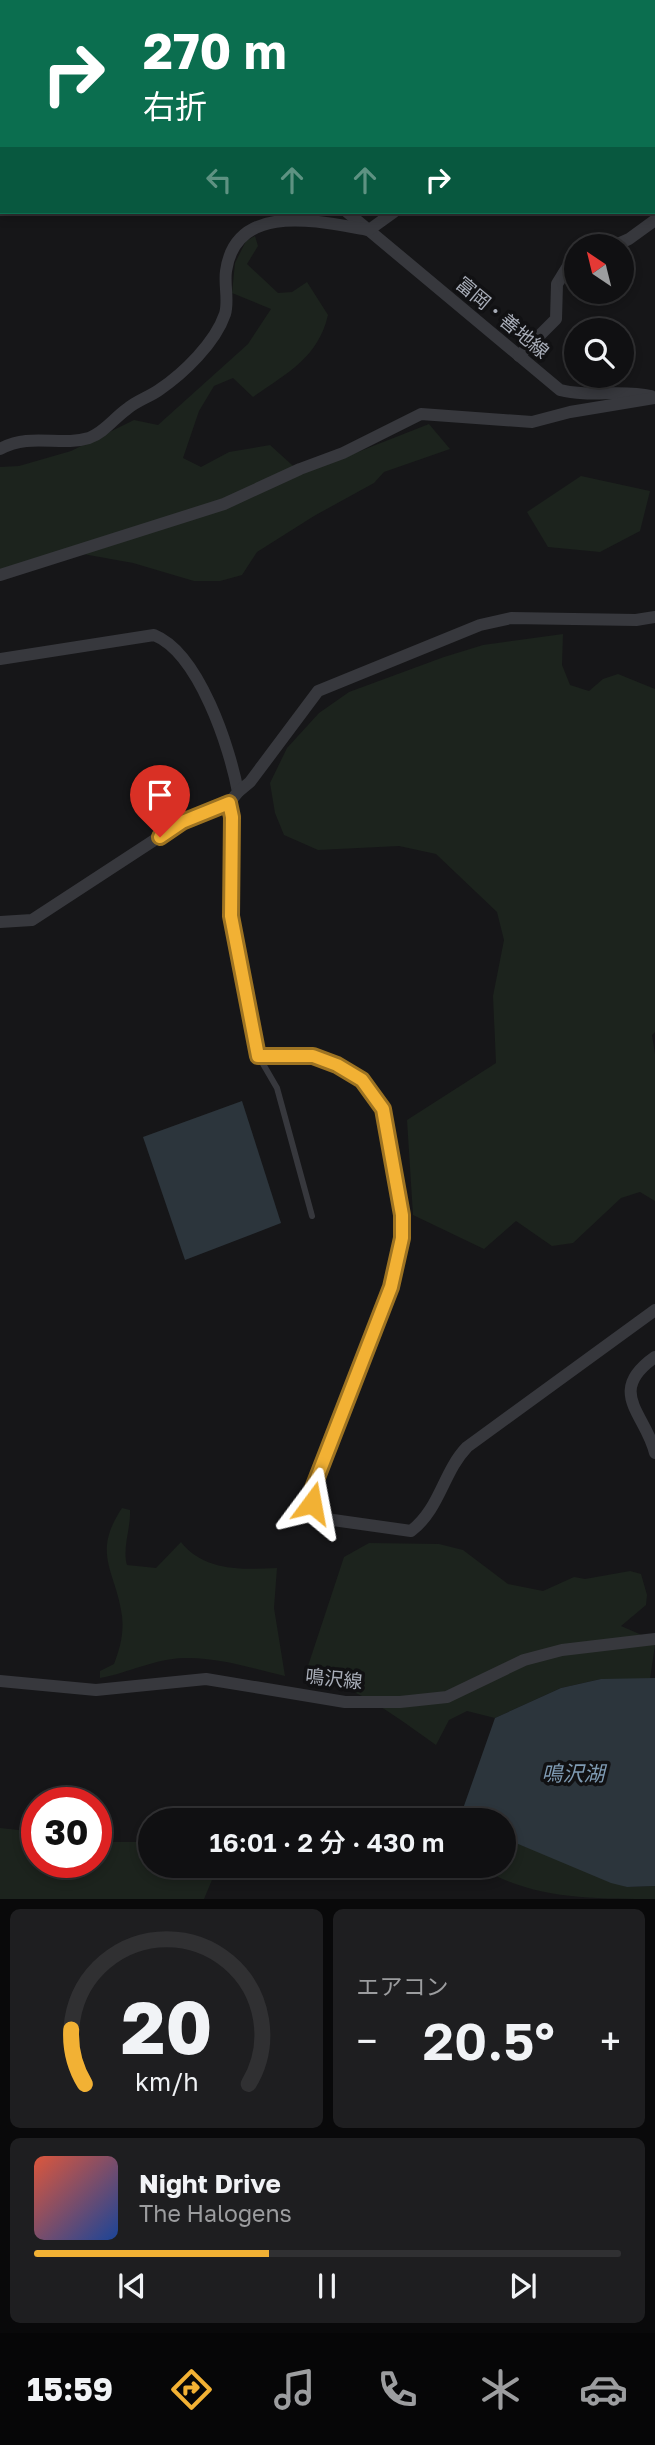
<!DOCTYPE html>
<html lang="ja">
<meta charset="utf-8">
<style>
:root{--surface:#101012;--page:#1e1e20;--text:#f1f3f6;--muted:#9c9d9f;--line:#303032;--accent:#f2b134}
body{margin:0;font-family:"Golos Text","Noto Sans JP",sans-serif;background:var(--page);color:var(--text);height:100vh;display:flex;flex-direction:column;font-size:26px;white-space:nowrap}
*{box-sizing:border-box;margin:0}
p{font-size:23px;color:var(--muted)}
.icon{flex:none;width:38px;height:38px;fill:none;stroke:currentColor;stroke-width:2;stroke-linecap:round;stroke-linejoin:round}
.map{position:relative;height:1899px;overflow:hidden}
.side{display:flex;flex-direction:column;gap:10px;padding:10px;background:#09090a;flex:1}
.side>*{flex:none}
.hud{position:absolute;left:0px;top:0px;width:656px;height:214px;box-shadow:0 4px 10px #0003,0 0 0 2px var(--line);background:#0b6e4f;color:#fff;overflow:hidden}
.needle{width:46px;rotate:325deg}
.buttons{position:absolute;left:564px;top:234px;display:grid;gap:14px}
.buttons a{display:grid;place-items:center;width:70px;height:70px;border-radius:50%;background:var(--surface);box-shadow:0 4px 10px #0003,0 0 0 2px var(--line);font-size:35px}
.speed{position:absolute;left:21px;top:1787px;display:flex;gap:14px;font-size:35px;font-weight:700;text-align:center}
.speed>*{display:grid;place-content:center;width:91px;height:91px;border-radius:50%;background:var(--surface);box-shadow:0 4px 10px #0003,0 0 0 2px var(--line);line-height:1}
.speed .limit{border:10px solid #d22;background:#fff;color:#111}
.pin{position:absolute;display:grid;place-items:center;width:60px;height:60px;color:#fff;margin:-72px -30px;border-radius:50% 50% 50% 0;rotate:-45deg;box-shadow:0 0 7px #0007}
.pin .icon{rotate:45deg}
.me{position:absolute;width:77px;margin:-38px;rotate:13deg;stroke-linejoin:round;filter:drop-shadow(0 0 5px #0008)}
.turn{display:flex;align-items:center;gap:24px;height:147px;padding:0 28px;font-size:32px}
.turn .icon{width:91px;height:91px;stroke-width:2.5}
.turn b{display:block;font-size:49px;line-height:60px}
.lanes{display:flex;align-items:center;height:66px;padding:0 28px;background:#0003;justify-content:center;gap:35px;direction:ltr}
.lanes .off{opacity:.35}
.big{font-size:52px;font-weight:600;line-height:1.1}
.side .widget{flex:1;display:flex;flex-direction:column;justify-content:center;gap:10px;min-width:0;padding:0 24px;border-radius:10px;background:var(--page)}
.side .dial{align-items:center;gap:0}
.dial svg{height:182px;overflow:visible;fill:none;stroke:var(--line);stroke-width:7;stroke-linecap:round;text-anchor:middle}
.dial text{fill:var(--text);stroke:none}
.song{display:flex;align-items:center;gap:21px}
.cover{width:84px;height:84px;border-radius:10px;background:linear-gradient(135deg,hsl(10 70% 55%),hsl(220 70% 35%))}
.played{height:7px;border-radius:4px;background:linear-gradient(90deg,var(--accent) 40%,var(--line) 40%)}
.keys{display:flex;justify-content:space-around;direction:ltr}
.heat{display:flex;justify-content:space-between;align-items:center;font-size:38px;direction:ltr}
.side .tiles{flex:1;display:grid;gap:10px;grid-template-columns:1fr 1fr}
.widget:last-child{grid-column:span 2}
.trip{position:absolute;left:138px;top:1808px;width:378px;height:70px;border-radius:35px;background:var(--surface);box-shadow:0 4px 10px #0003,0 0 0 2px var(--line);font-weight:600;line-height:70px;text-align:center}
.tab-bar{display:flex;height:112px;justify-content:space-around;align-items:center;background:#060607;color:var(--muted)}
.tab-bar .icon{width:49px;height:49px}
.tab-bar .selected{color:var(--accent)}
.tab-bar b{font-size:32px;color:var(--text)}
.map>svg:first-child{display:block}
</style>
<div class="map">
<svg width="655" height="1899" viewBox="0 0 655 1899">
<rect width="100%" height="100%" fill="#161618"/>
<g fill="#1c231d">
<path d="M255,236L258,246L247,264L278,293L292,292L307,282L328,315C318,358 287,373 253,397L233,378L214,386L199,411L183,458L201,467L229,452L270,445L302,474L429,424L450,449L384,472L374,483L314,516L257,552L242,575L220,581H194L133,563L83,554L0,570V467L19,466L71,451L134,420L158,425L248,344L271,309L232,293L235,263L246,241Z"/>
<path d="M581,476L650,491L640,531L600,552L548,547L527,512Z"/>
<path d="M563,634L562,665L570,685L589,691L603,679L618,674L655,689V1032L652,1035L655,1054V1201L640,1192L621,1198L573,1243L552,1246L516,1221L484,1249L413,1215L407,1120L496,1063L493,996L504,940L497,912L436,854L399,846L318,850L284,835L275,813L270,783L287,748L319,713L349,692L444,657L483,645Z"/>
<path d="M122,1508L130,1510C131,1528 122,1548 127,1565L156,1568L181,1542C203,1571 243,1570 277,1568L274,1608L285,1676C252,1668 217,1657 184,1658C154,1659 128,1673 100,1678V1671L114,1664C120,1648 124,1634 122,1616C116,1570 91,1555 122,1508Z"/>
<path d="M369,1543L439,1544L463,1550L508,1584L543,1591L574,1577L585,1579L630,1571L641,1574L647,1595L646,1605L621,1626L651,1639L655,1645L650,1679H601L561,1688L495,1718L467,1711L449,1720L436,1745C399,1719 359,1687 313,1678L307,1669L344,1557Z"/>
<path d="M0,1828L37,1832V1862H96V1842H150V1866H198L214,1875L204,1899H0Z"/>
<path d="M504,1838L627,1887L655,1886V1899C592,1899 528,1899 479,1866H504Z"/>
</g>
<g fill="#2c353c">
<path d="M242,1101L281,1223L185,1260L143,1137Z"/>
<path d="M655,1678V1886L627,1887L611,1883L504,1838V1820H459L495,1718L561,1688L601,1679Z"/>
</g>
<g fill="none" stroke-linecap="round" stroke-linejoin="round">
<path stroke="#37383d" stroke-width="6" d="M259,1057L277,1088L312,1216"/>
<g stroke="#37383d" stroke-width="12">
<path d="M83,0L85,2"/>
<path d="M363,2L366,0"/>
<path d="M654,149H655"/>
<path d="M654,209L655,210"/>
<path d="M347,212L560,390C590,398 621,389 651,396"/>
<path d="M582,247L584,244L605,247"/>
<path d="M611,247L629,239L655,220"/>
<path d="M519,356L556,319L557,284L576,253"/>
<path d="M0,449C31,432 60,447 89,438C105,432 113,419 127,409C136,401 149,397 159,390C184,373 215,343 225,314C229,301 224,285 226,271C236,200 321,222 369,230L394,212"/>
<path d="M0,575L224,504L300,469L343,453L421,414L532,422L570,412L655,398"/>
<path d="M0,659L154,635C199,653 230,748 238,792L229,803L182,822L32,920L0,922"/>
<path d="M238,792L250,782L318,691L480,625L511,618L636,620L655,617"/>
<path d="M229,803L232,817L231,916L258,1056H313L337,1065L362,1080L383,1109L402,1215V1238L391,1288L313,1488C312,1503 313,1510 326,1519L411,1531C440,1509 443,1472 467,1447L655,1310"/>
<path d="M655,1357C605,1392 646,1414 655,1453"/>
<path d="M0,1681L96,1690L206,1679L345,1702H400L447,1697L524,1660L562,1650L655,1639"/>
</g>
</g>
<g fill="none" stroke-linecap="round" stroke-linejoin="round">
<g stroke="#9d7322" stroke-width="18">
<path id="route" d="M160,837L182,822L229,803L232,817L231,916L258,1056H313L337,1065L362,1080L383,1109L402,1215V1238L391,1287L313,1488L312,1503"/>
</g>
<use href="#route" stroke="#f2b134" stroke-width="12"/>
</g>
<g text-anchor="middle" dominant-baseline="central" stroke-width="7" stroke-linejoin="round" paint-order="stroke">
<g font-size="19" fill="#a8adb8" stroke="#111113">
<text transform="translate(503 317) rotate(40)">富岡・善地線</text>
<text transform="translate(334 1678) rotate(6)">鳴沢線</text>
</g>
<g font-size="21" font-style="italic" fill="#7f9bb3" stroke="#111113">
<text x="573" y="1773">鳴沢湖</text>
</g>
</g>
</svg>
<div class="buttons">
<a><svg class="needle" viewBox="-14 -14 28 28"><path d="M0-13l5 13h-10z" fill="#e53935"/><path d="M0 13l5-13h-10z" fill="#9c9d9f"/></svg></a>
<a><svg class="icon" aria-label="search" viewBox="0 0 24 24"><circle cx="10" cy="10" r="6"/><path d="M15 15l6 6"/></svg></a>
</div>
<div class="speed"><div class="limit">30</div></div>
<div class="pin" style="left:160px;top:837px;background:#d93025"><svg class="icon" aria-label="arrive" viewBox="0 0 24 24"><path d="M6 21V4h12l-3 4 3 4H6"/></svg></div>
<svg class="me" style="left:312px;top:1503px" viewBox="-20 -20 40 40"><path d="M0-17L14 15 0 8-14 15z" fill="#f2b134" stroke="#fff" stroke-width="4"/></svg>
<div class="trip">16:01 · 2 分 · 430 m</div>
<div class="hud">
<div class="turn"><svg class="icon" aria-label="right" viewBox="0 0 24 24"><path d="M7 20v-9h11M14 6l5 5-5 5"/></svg><div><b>270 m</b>右折</div></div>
<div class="lanes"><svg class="icon off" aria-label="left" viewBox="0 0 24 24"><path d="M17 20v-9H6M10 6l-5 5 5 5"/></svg><svg class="icon off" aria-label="ahead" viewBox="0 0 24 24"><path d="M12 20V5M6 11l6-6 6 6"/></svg><svg class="icon off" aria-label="ahead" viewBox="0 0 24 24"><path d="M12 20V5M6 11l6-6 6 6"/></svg><svg class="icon" aria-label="right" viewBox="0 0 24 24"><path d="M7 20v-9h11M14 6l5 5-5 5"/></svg></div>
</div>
</div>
<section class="side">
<div class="tiles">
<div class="widget dial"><svg viewBox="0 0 100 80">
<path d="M14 69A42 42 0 1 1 86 69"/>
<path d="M14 69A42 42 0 0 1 8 45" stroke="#f2b134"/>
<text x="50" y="56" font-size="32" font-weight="700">20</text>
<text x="50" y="72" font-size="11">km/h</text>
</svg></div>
<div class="widget"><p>エアコン</p>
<div class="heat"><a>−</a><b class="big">20.5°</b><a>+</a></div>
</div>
<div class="widget">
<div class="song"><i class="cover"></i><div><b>Night Drive</b><p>The Halogens</p></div></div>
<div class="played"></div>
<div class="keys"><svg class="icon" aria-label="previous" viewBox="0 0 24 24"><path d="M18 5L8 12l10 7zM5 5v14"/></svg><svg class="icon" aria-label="pause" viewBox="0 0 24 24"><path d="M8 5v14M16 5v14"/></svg><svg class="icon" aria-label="next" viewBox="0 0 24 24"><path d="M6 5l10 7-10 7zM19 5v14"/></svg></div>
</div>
</div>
</section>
<nav class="tab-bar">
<b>15:59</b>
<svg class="icon selected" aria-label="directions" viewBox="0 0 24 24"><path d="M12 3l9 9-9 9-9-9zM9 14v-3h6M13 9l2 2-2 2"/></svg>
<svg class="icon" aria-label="music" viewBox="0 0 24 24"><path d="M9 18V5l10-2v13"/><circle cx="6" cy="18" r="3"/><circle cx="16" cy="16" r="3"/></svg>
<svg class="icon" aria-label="phone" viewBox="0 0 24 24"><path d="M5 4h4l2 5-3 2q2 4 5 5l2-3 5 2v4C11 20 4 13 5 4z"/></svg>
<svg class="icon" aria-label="climate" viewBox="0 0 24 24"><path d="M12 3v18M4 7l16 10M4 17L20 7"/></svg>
<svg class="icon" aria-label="car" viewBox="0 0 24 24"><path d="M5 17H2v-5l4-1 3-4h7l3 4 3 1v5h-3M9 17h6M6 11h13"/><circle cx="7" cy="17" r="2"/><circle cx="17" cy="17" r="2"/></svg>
</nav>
